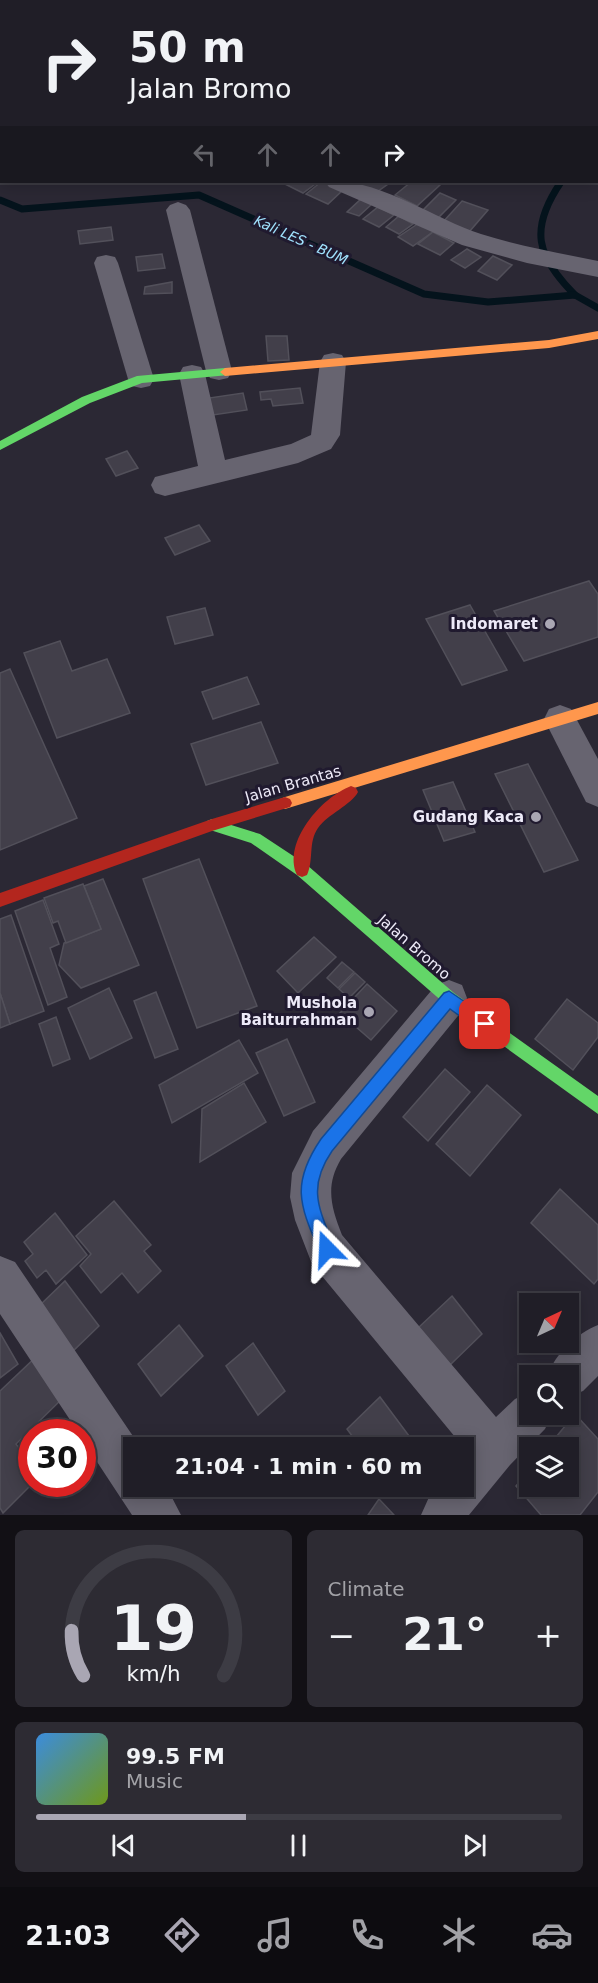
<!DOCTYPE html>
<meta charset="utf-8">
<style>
:root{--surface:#201e27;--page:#2d2b33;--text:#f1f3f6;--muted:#a2a2a7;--line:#3d3c44;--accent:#a9a6b3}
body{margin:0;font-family:"DejaVu Sans",sans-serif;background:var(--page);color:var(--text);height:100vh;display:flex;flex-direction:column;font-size:22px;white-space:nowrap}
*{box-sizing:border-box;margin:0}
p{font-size:20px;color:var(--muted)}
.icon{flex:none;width:33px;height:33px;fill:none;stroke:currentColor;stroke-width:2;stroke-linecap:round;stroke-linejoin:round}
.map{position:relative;height:1515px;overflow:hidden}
.sheet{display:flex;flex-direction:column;gap:15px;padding:15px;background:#121015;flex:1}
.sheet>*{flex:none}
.top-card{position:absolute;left:0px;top:0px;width:598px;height:183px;box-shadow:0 3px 15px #0003,0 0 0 2px var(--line);background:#201e27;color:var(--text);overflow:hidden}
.needle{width:39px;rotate:44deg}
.fabs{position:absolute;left:519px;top:1293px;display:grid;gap:12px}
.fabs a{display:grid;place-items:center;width:60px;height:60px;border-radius:0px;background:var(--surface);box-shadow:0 3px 15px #0003,0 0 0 2px var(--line);font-size:30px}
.speed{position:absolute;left:18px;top:1419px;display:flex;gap:12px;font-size:30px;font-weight:700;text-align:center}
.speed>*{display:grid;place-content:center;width:78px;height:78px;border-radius:50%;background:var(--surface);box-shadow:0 3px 15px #0003,0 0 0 2px var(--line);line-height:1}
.speed .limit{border:9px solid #d22;background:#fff;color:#111}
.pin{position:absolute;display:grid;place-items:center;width:51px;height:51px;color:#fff;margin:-26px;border-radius:12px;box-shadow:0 3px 9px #0006}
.me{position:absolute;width:66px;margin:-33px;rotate:339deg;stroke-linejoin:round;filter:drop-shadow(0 0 4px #0008)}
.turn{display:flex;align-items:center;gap:21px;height:126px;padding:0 30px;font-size:27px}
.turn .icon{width:78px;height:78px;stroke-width:2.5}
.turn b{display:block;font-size:42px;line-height:51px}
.lanes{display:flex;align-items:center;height:57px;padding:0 30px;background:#0003;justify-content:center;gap:30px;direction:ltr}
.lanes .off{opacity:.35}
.big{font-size:45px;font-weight:600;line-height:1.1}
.sheet .widget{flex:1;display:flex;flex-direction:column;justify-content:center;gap:9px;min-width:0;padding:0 21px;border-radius:9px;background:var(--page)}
.sheet .dial{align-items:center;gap:0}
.dial svg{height:156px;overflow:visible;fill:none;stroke:var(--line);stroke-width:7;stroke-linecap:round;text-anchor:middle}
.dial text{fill:var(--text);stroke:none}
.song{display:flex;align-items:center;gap:18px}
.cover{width:72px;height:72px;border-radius:9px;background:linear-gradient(135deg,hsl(210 70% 55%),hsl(80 70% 35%))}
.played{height:6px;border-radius:3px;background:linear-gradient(90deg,var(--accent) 40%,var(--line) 40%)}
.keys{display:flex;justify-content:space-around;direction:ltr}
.heat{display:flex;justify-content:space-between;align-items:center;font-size:33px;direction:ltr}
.sheet .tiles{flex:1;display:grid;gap:15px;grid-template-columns:1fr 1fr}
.widget:last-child{grid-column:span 2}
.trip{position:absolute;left:123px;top:1437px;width:351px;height:60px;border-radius:0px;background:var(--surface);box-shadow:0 3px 15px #0003,0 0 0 2px var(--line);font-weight:600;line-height:60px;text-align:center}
.tab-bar{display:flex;height:96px;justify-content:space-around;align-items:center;background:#0d0c10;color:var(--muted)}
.tab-bar .icon{width:42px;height:42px}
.tab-bar .selected{color:var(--accent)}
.tab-bar b{font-size:27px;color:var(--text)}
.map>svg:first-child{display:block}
</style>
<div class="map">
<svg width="598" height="1515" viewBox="0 0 598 1515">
<rect width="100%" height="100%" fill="#2b2834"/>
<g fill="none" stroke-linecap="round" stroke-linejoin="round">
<g stroke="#04131c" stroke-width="7">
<path d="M561,182C529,229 536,256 575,295"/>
<path d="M0,200L22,209L199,195L424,294L488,302L575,295L598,308"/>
</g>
</g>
<g fill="#423f4a" stroke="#52505a" stroke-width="1.5">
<path d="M281,182H318L303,193Z"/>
<path d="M321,182H324L343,190L328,204L306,194Z"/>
<path d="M355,182H391L371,196L351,185Z"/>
<path d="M411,182H432L440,185L417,206L395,195Z"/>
<path d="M440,193L456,200L437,219L421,212Z"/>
<path d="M361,199L372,204L359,216L347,212Z"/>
<path d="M462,201L488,210L469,232L443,222Z"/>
<path d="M378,207L394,215L379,227L363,219Z"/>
<path d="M399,216L413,224L399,234L386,227Z"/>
<path d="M419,223L434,231L413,246L398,237Z"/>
<path d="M111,227L113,240L80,244L78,231Z"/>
<path d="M433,232L454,243L440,255L418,244Z"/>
<path d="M467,249L481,257L465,268L451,260Z"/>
<path d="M162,254L165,268L138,271L136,257Z"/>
<path d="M493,256L512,265L497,280L478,271Z"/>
<path d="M172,282V293L144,294L145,287Z"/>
<path d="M266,336H287L289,360L268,361Z"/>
<path d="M300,388L303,403L273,406L271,399L261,400L260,392Z"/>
<path d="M243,393L247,410L213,415L209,398Z"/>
<path d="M127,451L138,468L116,476L106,459Z"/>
<path d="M199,525L210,541L175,555L165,538Z"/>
<path d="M589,581L598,594V637L524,661L494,611Z"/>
<path d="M470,605L507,670L462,685L426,619Z"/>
<path d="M205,608L213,635L175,644L167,617Z"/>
<path d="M60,641L72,671L107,659L130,713L57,738L24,653Z"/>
<path d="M10,669L77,818L0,850V673Z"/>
<path d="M247,677L259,704L213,719L202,692Z"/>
<path d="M261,722L278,763L206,785L191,744Z"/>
<path d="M528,764L578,860L544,872L495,774Z"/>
<path d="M453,782L475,832L444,841L423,790Z"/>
<path d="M199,859L257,1006L197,1028L143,879Z"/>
<path d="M103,879L139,965L81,988L59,965L64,943L101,929L84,886Z"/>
<path d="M83,884L101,929L66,943L58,921L53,923L44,898Z"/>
<path d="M43,900L59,944L50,948L67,997L48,1005L15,911Z"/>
<path d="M11,915L44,1011L10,1024L0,993V919Z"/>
<path d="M314,937L336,957L298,993L277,971Z"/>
<path d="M342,962L354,972L338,988L327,978Z"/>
<path d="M355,973L365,982L349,998L339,989Z"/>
<path d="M367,984L397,1011L371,1040L340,1013Z"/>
<path d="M109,988L132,1038L90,1059L68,1008Z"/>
<path d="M156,992L178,1049L155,1058L134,1001Z"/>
<path d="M0,993L10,1024L0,1028Z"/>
<path d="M567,999L598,1023V1037L573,1070L535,1039Z"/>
<path d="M56,1017L70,1059L53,1066L39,1024Z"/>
<path d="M287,1039L315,1102L284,1116L256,1053Z"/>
<path d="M239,1040L258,1073L172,1123L159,1085Z"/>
<path d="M445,1069L470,1092L428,1141L403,1117Z"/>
<path d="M244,1083L266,1122L200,1162L202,1109Z"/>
<path d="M487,1085L521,1115L470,1176L436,1144Z"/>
<path d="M560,1189L598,1225V1279L594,1284L531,1223Z"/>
<path d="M114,1201L151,1245L144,1251L161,1271L138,1293L122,1273L101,1293L80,1266L91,1254L76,1236Z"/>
<path d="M55,1213L87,1255L56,1284L46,1270L37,1278L25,1261L33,1254L24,1242Z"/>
<path d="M65,1281L99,1326L73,1351L39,1306Z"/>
<path d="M452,1296L482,1334L448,1367L418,1328Z"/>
<path d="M179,1325L203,1356L161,1396L138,1364Z"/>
<path d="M0,1333L18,1364L0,1378Z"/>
<path d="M253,1343L285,1391L258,1415L226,1366Z"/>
<path d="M37,1356L66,1395L16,1444L32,1465V1484L3,1513L0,1508V1391Z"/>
<path d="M380,1397L418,1448H361L347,1429Z"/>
<path d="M575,1414L598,1439V1492L580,1515H541L516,1486L530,1469V1486H568V1448H547Z"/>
<path d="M379,1499L394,1515H368Z"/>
</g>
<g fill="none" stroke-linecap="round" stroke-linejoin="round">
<g fill="#676470" fill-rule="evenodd">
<path d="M99,0H120L121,2H100Z"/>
<rect x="461" y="0" width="20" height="2"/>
<path d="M506,0H528L529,2H507Z"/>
<path d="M538,0H560L537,2Z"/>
<path d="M325,182C376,176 432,218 481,234C519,246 559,253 598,261V277L527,263L462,245L329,187Z"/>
<path d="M178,202L186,205L190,210L232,371L228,378L219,380L210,378L206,371L166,210L170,205Z"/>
<path d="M106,255L115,257L118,263L154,379L150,386L141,388L132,386L128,379L94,263L97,257Z"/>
<path d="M333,353L342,355L346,362L340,435L331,449L298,463L165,496L155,493L151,485L155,477L198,466L179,374L183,367L192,365L201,367L205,374L225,460L291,444L311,435L320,362L324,355Z"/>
<path d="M560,705L571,709L598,759V807L586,802L544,719L549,709Z"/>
<path d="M449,980L462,985L467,998L462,1011L341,1159C325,1186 331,1207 342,1235L496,1417L515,1399L530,1392V1414H552L545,1429L510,1465L469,1515H421L434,1486H464L465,1449L312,1264L295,1220L290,1197L292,1173L313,1131L436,985Z"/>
<path d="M0,1256L15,1262L141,1448H134V1486H166L181,1515H132L82,1439V1432H78L0,1314Z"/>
<path d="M598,1325V1376L583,1391L568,1397V1376H547C556,1353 576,1334 598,1325Z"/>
</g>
<g fill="#63d668" fill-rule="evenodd">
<path d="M225,368L229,369V375L142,383L90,403L0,450V441L82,397L137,376Z"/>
<path d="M212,819L260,834L307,865L454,993L598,1096V1114L444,1003L297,875L251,843L207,829L205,825L207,821Z"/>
</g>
<g fill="#ff974d" fill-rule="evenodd">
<path d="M598,331V339L549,348L225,376L220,372L225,368L549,340Z"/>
<path d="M598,702V714L285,809L280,807L278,803L280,799L285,797Z"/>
</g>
<g fill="#b3261e" fill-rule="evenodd">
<path d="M351,786L356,788L358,792C351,805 328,814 318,828C308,842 314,860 307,875L302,877L297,875C282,842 322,797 351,786Z"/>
<path d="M285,797L290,799L292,803L290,807L212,831L0,907V893L212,819Z"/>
</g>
</g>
<path fill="#1a73e8" stroke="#114b97" stroke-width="1.5" d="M449,991L490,1019L493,1024L490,1030L485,1032L479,1030L450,1009L332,1151C306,1189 320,1210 335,1249L333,1255L327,1258L321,1255C301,1207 289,1186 321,1139L444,993Z"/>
<g fill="#a9a6b3" stroke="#201a2f" stroke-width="2">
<circle cx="550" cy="624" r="6"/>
<circle cx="536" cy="817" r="6"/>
<circle cx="369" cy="1012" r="6"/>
</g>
<g text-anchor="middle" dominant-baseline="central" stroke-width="6" stroke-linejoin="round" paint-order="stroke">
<g font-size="14" font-style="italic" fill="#a0e2fe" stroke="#201a2f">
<text transform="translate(301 240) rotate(24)">Kali LES - BUM</text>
</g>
<g font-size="15" font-weight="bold" fill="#edeaf8" stroke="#201a2f" text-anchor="end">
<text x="538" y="624">Indomaret</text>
<text x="524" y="817">Gudang Kaca</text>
<text x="357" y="1003">Mushola<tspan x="357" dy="17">Baiturrahman</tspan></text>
</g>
<g font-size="15" fill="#edeaf8" stroke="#201a2f">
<text transform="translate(293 784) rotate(-16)">Jalan Brantas</text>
<text transform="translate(414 947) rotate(41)">Jalan Bromo</text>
</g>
</g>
</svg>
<div class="fabs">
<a><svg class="needle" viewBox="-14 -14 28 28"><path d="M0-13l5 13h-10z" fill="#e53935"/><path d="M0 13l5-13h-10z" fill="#a2a2a7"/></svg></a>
<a><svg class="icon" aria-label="search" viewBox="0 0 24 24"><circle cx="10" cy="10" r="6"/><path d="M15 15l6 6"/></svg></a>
<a><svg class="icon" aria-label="layers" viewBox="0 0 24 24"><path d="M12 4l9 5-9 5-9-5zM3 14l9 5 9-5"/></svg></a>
</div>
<div class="speed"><div class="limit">30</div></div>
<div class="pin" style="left:485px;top:1024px;background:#d93025"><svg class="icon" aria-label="arrive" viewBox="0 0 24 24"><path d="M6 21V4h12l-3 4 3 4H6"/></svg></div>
<svg class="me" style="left:327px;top:1249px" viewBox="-20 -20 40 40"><path d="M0-17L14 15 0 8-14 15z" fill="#1a73e8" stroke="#fff" stroke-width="4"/></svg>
<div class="trip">21:04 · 1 min · 60 m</div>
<div class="top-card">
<div class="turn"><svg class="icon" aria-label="right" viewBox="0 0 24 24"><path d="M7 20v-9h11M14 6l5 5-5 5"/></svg><div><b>50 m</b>Jalan Bromo</div></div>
<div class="lanes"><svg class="icon off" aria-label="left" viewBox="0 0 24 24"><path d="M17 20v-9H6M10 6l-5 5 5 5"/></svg><svg class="icon off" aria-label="ahead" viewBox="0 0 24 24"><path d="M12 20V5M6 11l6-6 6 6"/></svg><svg class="icon off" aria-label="ahead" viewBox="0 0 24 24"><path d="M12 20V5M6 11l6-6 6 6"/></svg><svg class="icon" aria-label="right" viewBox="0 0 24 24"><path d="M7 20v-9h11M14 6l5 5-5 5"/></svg></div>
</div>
</div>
<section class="sheet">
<div class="tiles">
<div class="widget dial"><svg viewBox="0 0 100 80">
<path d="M14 69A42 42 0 1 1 86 69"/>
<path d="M14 69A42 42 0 0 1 8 46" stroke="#a9a6b3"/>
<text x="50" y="56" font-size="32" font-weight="700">19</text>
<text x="50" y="72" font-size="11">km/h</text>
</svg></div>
<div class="widget"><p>Climate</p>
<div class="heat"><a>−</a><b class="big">21°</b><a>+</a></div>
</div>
<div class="widget">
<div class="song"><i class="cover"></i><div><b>99.5 FM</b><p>Music</p></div></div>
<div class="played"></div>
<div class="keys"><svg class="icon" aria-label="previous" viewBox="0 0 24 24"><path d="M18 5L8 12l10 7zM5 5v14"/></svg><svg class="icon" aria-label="pause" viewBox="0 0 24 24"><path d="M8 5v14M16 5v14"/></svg><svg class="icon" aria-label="next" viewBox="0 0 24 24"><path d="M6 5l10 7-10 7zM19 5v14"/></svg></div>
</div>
</div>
</section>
<nav class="tab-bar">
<b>21:03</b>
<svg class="icon selected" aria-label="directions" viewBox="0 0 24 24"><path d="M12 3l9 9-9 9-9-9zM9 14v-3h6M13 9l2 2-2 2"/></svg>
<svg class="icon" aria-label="music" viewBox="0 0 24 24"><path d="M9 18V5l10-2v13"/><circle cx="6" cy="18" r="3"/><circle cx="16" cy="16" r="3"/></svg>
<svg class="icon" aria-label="phone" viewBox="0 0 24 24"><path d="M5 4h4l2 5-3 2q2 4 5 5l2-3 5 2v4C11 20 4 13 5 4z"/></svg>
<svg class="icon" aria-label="climate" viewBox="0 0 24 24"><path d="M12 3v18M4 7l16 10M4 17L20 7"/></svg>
<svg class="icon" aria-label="car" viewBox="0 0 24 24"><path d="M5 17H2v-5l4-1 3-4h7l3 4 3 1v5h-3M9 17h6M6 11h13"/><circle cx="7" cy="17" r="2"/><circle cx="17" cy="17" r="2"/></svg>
</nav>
